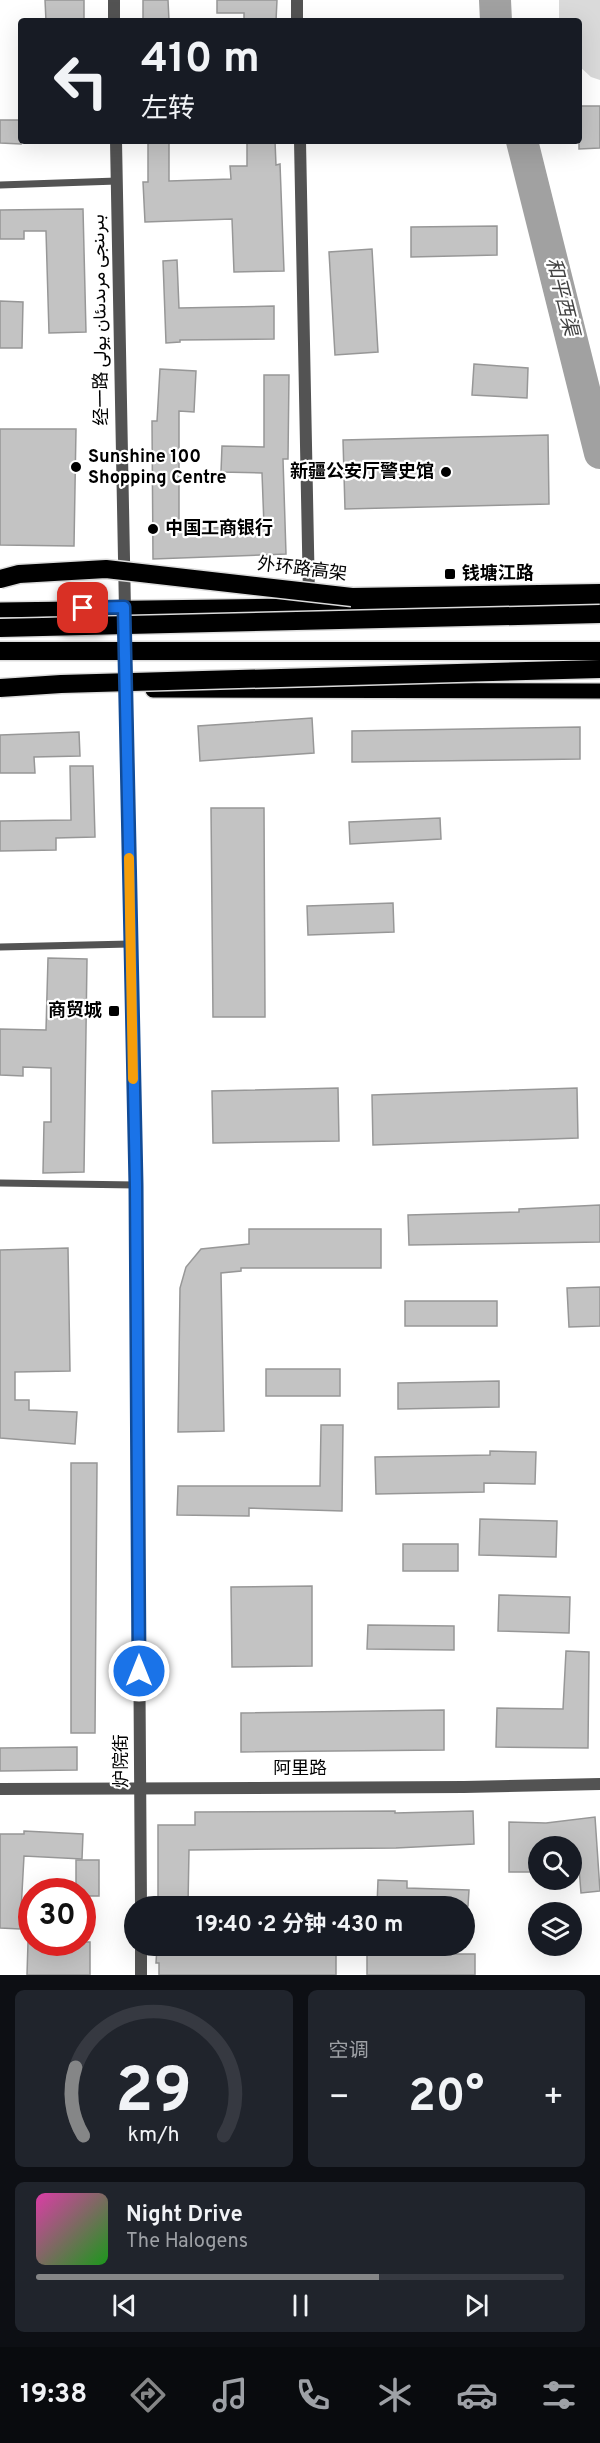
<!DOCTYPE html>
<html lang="zh">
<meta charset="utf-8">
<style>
:root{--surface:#171b24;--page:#20242c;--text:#f1f3f6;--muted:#9ea1a6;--line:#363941;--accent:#858687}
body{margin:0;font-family:Overpass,Vazirmatn,"Noto Sans SC",sans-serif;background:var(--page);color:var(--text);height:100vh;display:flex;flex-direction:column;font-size:22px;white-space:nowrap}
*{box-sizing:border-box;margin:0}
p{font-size:20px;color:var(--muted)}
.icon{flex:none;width:33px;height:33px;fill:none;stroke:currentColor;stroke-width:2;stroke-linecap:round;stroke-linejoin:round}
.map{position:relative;height:1975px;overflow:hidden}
.drawer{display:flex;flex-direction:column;gap:15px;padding:15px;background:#0d0f14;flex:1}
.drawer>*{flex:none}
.top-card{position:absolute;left:18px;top:18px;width:564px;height:126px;border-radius:6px;box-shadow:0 6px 24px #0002;background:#171b24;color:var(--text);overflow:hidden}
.tools{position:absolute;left:528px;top:1836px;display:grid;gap:12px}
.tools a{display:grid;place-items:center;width:54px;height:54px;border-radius:50%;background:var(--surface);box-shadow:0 6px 24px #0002;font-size:30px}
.speed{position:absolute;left:18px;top:1878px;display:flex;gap:12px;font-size:30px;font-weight:700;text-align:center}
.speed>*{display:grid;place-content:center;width:78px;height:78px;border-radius:50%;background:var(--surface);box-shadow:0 6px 24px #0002;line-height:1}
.speed .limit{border:9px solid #d22;background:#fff;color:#111}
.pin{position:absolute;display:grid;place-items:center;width:51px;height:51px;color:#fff;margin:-26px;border-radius:12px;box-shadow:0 3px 9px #0006}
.me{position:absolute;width:66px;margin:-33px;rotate:0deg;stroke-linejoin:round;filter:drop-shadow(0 0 4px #0008)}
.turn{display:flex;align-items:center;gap:21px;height:126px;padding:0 24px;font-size:27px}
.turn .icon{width:78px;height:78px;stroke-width:2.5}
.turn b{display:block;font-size:42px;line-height:51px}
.big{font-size:45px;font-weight:700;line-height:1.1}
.drawer .card{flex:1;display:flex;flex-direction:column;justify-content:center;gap:9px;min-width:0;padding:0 21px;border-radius:9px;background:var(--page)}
.drawer .dial{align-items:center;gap:0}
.dial svg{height:156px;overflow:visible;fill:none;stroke:var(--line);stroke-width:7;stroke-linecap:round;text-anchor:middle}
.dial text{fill:var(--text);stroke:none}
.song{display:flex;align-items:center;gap:18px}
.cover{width:72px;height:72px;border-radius:9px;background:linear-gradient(135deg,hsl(320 70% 55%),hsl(120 70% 35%))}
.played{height:6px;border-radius:3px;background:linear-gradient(90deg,var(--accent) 65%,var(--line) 65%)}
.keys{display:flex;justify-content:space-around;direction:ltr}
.heat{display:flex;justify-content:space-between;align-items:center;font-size:33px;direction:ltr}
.drawer .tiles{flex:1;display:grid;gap:15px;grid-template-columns:1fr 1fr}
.card:last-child{grid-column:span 2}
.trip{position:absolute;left:124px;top:1896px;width:351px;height:60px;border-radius:30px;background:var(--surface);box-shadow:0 6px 24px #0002;font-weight:700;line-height:60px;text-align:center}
.menu{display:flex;height:96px;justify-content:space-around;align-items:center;background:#090b0e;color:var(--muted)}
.menu .icon{width:42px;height:42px}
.menu .active{color:var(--accent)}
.menu b{font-size:27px;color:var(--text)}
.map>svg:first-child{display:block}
</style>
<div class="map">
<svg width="600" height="1975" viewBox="0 0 600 1975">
<rect width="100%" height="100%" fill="#fff"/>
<path fill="#dadada" d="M559,0H600V80L591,77L579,66V21H559Z"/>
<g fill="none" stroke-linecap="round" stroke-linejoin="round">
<g stroke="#a1a1a1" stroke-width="32">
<path d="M495,0L496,21"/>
<path d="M522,141L600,453"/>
</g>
</g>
<g fill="#c3c3c3" stroke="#979797" stroke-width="1.5">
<path d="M45,0H84V21H46Z"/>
<path d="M143,0H168L169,21H143Z"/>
<path d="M217,0H277L276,21H244V13H217Z"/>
<path d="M579,106H600V148L579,149Z"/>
<path d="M0,120H21V144L0,143Z"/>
<path d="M148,141H169V181L231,179L230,166H247V141H275L276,165L280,164L284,271L234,272L232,219L145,222L143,182H148Z"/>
<path d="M83,209L86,332L49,333L46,231H24V239H0V210Z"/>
<path d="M497,226V255L411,257V227Z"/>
<path d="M372,249L378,352L335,355L329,252Z"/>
<path d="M177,260L179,308L274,306V339L180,340V342L166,343L163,261Z"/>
<path d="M0,301L23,302L22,348H0Z"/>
<path d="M474,364L528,368L527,398L472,395Z"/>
<path d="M160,369L196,371L194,412L179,411V529L264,526L262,473L221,472L222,446L264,447V375H289L288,459H283L286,554L153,559L152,421H157Z"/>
<path d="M0,429H76L74,546L0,545Z"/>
<path d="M548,435L549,504L345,509L343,440Z"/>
<path d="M312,718L314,753L200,761L198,726Z"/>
<path d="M580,727V759L352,762V731Z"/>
<path d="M79,732L80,756L34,757L35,773H0V735Z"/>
<path d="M70,766H93L95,837L56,838V850L0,851V821L71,820Z"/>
<path d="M211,808H264L265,1017H213Z"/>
<path d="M440,818L441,839L350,844L349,822Z"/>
<path d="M393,903L394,932L308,935L307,906Z"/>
<path d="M48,958L87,959L84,1172L43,1173L44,1122H51V1068L23,1067V1076L0,1075V1029L46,1030Z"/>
<path d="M338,1088L339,1141L213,1143L212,1091Z"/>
<path d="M577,1088L578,1138L373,1145L372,1095Z"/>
<path d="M600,1205V1242L409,1245L408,1215L519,1212V1209Z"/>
<path d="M249,1229H381V1268H241V1271L221,1273L224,1431L178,1432L180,1288L186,1267L201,1249L249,1244Z"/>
<path d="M68,1248L70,1371L15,1372V1400H29V1410L77,1412L75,1444L0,1438V1250Z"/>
<path d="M600,1287V1326L569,1327L567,1288Z"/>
<rect x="405" y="1301" width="92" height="25"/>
<rect x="266" y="1369" width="74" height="27"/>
<path d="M499,1381V1407L398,1409V1383Z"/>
<path d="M321,1425H343L342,1511L249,1508V1516L177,1515L178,1486H320Z"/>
<path d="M490,1451L536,1452L535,1484L484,1483V1492L376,1494L375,1457L490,1455Z"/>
<path d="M71,1463H97L95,1733H71Z"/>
<path d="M480,1519L557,1521L556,1557L479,1555Z"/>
<rect x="403" y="1544" width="55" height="27"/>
<path d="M312,1586V1666L232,1667L231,1587Z"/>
<path d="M499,1595L570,1597L569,1633L498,1631Z"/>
<path d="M368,1625L454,1626V1650L367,1649Z"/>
<path d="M566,1651L589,1652L588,1748L496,1747L497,1708L563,1709Z"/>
<path d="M444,1710V1750L241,1752V1713Z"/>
<path d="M77,1747V1770L0,1771V1748Z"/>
<path d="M395,1811V1813L473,1811L474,1844L396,1848L189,1850L188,1905L158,1904V1825H195V1812Z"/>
<path d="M595,1817L600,1891L581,1893L579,1868L572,1869V1846H538V1872H509V1822L546,1823Z"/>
<path d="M24,1831L83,1834L82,1859L24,1856L20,1929L0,1928V1834H24Z"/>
<path d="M76,1860H99V1896H82V1892H76Z"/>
<path d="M378,1880L407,1881V1888L469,1890L468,1906H377Z"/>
<path d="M28,1942H90V1975H27Z"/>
<path d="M157,1946H336V1975H159V1963H156Z"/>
<path d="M367,1951H391V1954H475V1975H367Z"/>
</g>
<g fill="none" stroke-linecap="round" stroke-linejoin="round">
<g stroke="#dbdbdb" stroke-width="18">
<g id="primary">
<path d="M0,610L600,602"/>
<path d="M153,690L600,691"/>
</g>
</g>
<g stroke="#dbdbdb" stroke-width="21">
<path id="highway" d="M352,597L600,593"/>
</g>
<g stroke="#535353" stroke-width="7">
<path d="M0,185L117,181"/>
<path d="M0,947L130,944"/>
<path d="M0,1183L136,1185"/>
</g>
<g stroke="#535353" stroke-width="12">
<path d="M114,0V21"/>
<path d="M297,0V21"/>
<path d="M116,141L136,1185L141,1906"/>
<path d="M300,141L309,597"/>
<path d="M0,1789L464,1787L600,1784"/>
<path d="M141,1946V1975"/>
</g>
<use href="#primary" stroke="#000" stroke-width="15"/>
<use href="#highway" stroke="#000" stroke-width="18"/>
<g stroke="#dbdbdb" stroke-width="21" stroke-linecap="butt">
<g id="highway-bridge">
<path d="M0,579L19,574L106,569L352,597"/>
<path d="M0,628L600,614"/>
<path d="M0,651H600"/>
<path d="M0,688L61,684L600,669"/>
</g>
</g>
<use href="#highway-bridge" stroke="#000" stroke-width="18"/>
</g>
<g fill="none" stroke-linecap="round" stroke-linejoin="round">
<g stroke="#114b97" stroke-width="15">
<path id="route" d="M83,608L124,607L136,1185L139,1671"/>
</g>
<use href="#route" stroke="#1a73e8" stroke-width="10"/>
<path stroke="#f59e0b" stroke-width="10" d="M129,858L133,1079"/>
</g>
<g fill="#000" stroke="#fff" stroke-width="2">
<circle cx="76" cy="467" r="6"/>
<circle cx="446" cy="472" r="6"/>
<circle cx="153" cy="529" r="6"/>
<rect x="444" y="568" width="12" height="12" rx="3"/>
<rect x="108" y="1005" width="12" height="12" rx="3"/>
</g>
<g text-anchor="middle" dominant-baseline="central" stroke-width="4.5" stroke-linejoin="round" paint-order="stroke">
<g font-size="18" fill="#000" stroke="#fff">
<text transform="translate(101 320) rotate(-91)">经一路 بىرىنجى مرىدىئان يولى</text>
<text transform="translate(302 570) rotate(7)">外环路高架</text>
<text transform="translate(122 1761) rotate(-90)">炉院街</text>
<text x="300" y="1769">阿里路</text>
</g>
<g font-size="18" font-weight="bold" fill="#000" stroke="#fff" text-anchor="start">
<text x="88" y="457">Sunshine 100<tspan x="88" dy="21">Shopping Centre</tspan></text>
<text x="434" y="472" text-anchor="end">新疆公安厅警史馆</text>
<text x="165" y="529">中国工商银行</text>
<text x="462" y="574">钱塘江路</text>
<text x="102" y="1011" text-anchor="end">商贸城</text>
</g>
<g font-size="20" font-style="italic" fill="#424242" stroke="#fff">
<text transform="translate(561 297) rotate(76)">和平西渠</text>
</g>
</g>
</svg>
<div class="tools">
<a><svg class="icon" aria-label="search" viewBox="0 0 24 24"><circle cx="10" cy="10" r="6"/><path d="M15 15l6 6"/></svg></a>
<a><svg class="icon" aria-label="layers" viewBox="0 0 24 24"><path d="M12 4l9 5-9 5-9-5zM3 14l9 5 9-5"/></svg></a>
</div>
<div class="speed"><div class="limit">30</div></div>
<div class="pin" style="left:83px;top:608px;background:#d93025"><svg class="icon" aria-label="arrive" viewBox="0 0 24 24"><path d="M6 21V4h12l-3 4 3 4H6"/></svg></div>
<svg class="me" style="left:139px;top:1671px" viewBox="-20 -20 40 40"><circle r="17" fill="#1a73e8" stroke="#fff" stroke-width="3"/><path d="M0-11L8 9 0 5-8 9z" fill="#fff"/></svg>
<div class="trip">19:40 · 2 分钟 · 430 m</div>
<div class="top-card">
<div class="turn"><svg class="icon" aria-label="left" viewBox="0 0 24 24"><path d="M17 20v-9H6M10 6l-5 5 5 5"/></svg><div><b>410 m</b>左转</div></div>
</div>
</div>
<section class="drawer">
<div class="tiles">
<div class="card dial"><svg viewBox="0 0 100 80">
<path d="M14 69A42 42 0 1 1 86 69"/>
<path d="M14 69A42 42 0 0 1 10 34" stroke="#858687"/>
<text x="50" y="56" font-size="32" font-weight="700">29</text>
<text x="50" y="72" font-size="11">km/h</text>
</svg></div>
<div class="card"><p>空调</p>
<div class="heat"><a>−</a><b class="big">20°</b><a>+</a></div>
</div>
<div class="card">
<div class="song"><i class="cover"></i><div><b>Night Drive</b><p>The Halogens</p></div></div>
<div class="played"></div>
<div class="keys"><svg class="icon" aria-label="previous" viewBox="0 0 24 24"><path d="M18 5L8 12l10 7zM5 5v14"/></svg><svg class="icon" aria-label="pause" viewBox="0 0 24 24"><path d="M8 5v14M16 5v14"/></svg><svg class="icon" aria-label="next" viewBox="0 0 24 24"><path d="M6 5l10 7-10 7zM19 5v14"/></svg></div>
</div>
</div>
</section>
<nav class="menu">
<b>19:38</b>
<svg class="icon active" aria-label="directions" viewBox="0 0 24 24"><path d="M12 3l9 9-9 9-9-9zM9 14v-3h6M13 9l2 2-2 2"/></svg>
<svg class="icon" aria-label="music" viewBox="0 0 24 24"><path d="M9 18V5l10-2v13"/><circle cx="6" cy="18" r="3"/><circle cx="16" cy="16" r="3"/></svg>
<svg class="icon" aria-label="phone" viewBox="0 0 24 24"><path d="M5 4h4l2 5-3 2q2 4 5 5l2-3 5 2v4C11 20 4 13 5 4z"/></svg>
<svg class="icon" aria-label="climate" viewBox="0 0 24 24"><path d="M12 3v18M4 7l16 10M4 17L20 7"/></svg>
<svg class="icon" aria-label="car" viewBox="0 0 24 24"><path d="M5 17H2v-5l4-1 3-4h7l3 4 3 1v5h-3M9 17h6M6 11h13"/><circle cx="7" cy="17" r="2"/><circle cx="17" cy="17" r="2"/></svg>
<svg class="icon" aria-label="filters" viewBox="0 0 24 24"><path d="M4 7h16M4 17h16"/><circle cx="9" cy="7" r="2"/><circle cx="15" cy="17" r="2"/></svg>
</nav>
